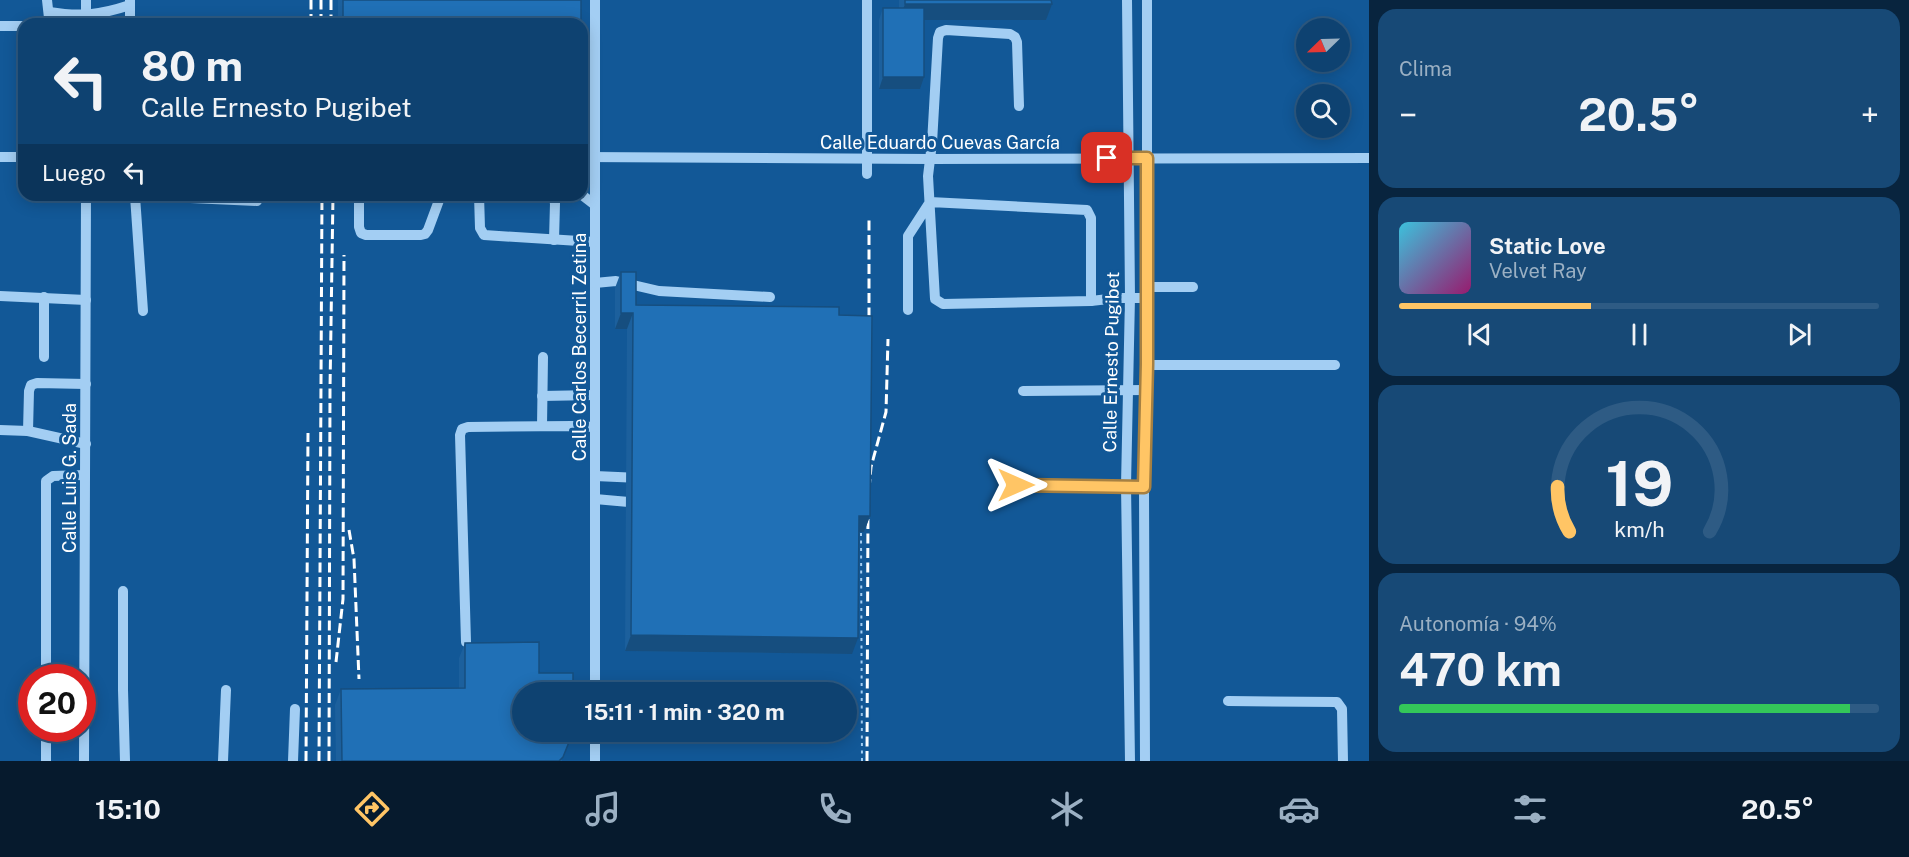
<!DOCTYPE html>
<html lang="es">
<meta charset="utf-8">
<style>
:root{--surface:#0e4271;--page:#174976;--text:#f1f3f6;--muted:#9bb0c3;--line:#2e5b84;--accent:#ffc565}
body{margin:0;font-family:"Public Sans",sans-serif;background:var(--page);color:var(--text);height:100vh;display:flex;flex-direction:column;font-size:22px;white-space:nowrap}
*{box-sizing:border-box;margin:0}
p{font-size:20px;color:var(--muted)}
.icon{flex:none;width:33px;height:33px;fill:none;stroke:currentColor;stroke-width:2;stroke-linecap:round;stroke-linejoin:round}
.map{position:relative;flex:1;overflow:hidden}
.sheet{display:flex;flex-direction:column;gap:9px;padding:9px;background:#08243e;width:540px}
.sheet>*{flex:none}
.hud{position:absolute;left:18px;top:18px;width:570px;height:183px;border-radius:18px;box-shadow:0 3px 15px #0003,0 0 0 2px var(--line);background:#0e4271;color:var(--text);overflow:hidden}
.needle{width:39px;rotate:247deg}
.tools{position:absolute;left:1296px;top:18px;display:grid;gap:12px}
.tools a{display:grid;place-items:center;width:54px;height:54px;border-radius:50%;background:var(--surface);box-shadow:0 3px 15px #0003,0 0 0 2px var(--line);font-size:30px}
.speed{position:absolute;left:18px;top:664px;display:flex;gap:12px;font-size:30px;font-weight:700;text-align:center}
.speed>*{display:grid;place-content:center;width:78px;height:78px;border-radius:50%;background:var(--surface);box-shadow:0 3px 15px #0003,0 0 0 2px var(--line);line-height:1}
.speed .limit{border:9px solid #d22;background:#fff;color:#111}
.pin{position:absolute;display:grid;place-items:center;width:51px;height:51px;color:#fff;margin:-26px;border-radius:12px;box-shadow:0 3px 9px #0006}
.me{position:absolute;width:66px;margin:-33px;rotate:90deg;stroke-linejoin:round;filter:drop-shadow(0 0 4px #0008)}
.turn{display:flex;align-items:center;gap:21px;height:126px;padding:0 24px;font-size:27px}
.turn .icon{width:78px;height:78px;stroke-width:2.5}
.turn b{display:block;font-size:42px;line-height:51px}
.then{display:flex;align-items:center;height:57px;padding:0 24px;background:#0003;gap:12px;font-size:22px}
.big{font-size:45px;font-weight:700;line-height:1.1}
.sheet .tile{flex:1;display:flex;flex-direction:column;justify-content:center;gap:9px;min-width:0;padding:0 21px;border-radius:18px;background:var(--page)}
.sheet .dial{align-items:center;gap:0}
.dial svg{height:156px;overflow:visible;fill:none;stroke:var(--line);stroke-width:7;stroke-linecap:round;text-anchor:middle}
.dial text{fill:var(--text);stroke:none}
.song{display:flex;align-items:center;gap:18px}
.cover{width:72px;height:72px;border-radius:9px;background:linear-gradient(135deg,hsl(190 70% 55%),hsl(320 70% 35%))}
.played{height:6px;border-radius:3px;background:linear-gradient(90deg,var(--accent) 40%,var(--line) 40%)}
.keys{display:flex;justify-content:space-around;direction:ltr}
.heat{display:flex;justify-content:space-between;align-items:center;font-size:33px;direction:ltr}
.charge{height:9px;border-radius:4px;background:linear-gradient(90deg,#34c759 94%,var(--line) 0)}
.trip{position:absolute;left:512px;top:682px;width:345px;height:60px;border-radius:30px;background:var(--surface);box-shadow:0 3px 15px #0003,0 0 0 2px var(--line);font-weight:700;line-height:60px;text-align:center}
.menu{display:flex;height:96px;justify-content:space-around;align-items:center;background:#061a2d;color:var(--muted)}
.menu .icon{width:42px;height:42px}
.menu .current{color:var(--accent)}
.menu b{font-size:27px;color:var(--text)}
main{display:flex;flex:1;min-height:0}
.map>svg:first-child{display:block}
</style>
<main>
<div class="map">
<svg width="1369" height="761" viewBox="0 0 1369 761">
<rect width="100%" height="100%" fill="#125897"/>
<g fill="none" stroke-linecap="round" stroke-linejoin="round">
<path stroke="#a3cef3" stroke-width="2" stroke-dasharray="3 4.5" stroke-linecap="butt" d="M861,533L862,761"/>
<g stroke="#a3cef3" stroke-width="10">
<path d="M130,0V24"/>
<path d="M595,0V693"/>
<path d="M867,0V174"/>
<path d="M1127,0L1130,297L1126,485L1130,761"/>
<path d="M49,12C80,17 100,15 130,5"/>
<path d="M47,24L49,18L47,0"/>
<path d="M86,24V0"/>
<path d="M0,26H24"/>
<path d="M0,157H24"/>
<path d="M582,157L931,159L1369,158"/>
<path d="M125,195L257,201"/>
<path d="M359,195V227L361,233L366,235H421L425,234L428,230L441,195"/>
<path d="M479,195L480,228L484,235L595,242"/>
<path d="M552,195L555,203L554,240"/>
<path d="M582,195L595,205"/>
<path d="M135,196L143,311"/>
<path d="M595,283L616,281L659,291L770,297"/>
<path d="M1147,287H1193"/>
<path d="M0,296L86,300"/>
<path d="M44,297V357"/>
<path d="M1091,301L1117,298H1147"/>
<path d="M908,310V236L930,202L1087,210L1091,218V301L943,304L935,299L928,176L932,143L938,38L940,32L946,30L1010,34L1015,37L1017,42L1019,106"/>
<path d="M1147,365H1335"/>
<path d="M1023,391L1146,390"/>
<path d="M542,396L595,395"/>
<path d="M542,426L543,357"/>
<path d="M0,430L28,431L86,444"/>
<path d="M28,431L29,391L31,385L37,383L86,384"/>
<path d="M595,476L640,478"/>
<path d="M1016,485L1144,487"/>
<path d="M595,499L640,503"/>
<path d="M123,591V690L125,761"/>
<path d="M466,642L460,435L462,429L468,427L573,426L595,427"/>
<path d="M46,678V481L53,476L85,475"/>
<path d="M1228,701L1337,702L1342,709L1343,761"/>
<path d="M46,729V761"/>
<path d="M84,761L86,195"/>
<path d="M223,761L226,690"/>
<path d="M293,761L295,709"/>
<path d="M595,761V732"/>
<path d="M1145,761L1144,487L1147,365V0"/>
</g>
<g stroke="#fff" stroke-width="3" stroke-dasharray="10 4.5" stroke-linecap="butt">
<path d="M331,0V24"/>
<path d="M311,24V0"/>
<path d="M321,24V0"/>
<path d="M869,332V217"/>
<path d="M869,489L871,467L886,412L888,339"/>
<path d="M349,530L354,559L359,679"/>
<path d="M336,662L343,599L344,255"/>
<path d="M306,761L308,433"/>
<path d="M319,761L322,195"/>
<path d="M329,761L330,389L333,195"/>
<path d="M867,761L868,506"/>
</g>
</g>
<g fill="#1c609d">
<rect x="338" y="0" width="243" height="24"/>
<path d="M899,0H1051L1046,20H924L920,89H879V20L883,8H899Z"/>
<path d="M621,272L636,305L839,315L870,516L864,532H859L852,654L625,651L627,329H615V288Z"/>
<path d="M465,643L539,673L562,761H336L335,705L341,689L459,688V658Z"/>
</g>
<g fill="#164e7f">
<path d="M905,4H1052L1046,20H899Z"/>
<path d="M883,77H924L920,89H879Z"/>
<path d="M621,313H633L627,329H615Z"/>
<path d="M859,516H870L864,532H853Z"/>
<path d="M631,635L858,638L852,654L625,651Z"/>
</g>
<g fill="#2070b6" stroke="#164e7f" stroke-width="1.5">
<rect x="343" y="0" width="238" height="24"/>
<path d="M905,0H1051L1052,4H905Z"/>
<rect x="883" y="8" width="41" height="69"/>
<path d="M621,272H636V305L839,307V315L872,316L870,516H859L858,638L631,635L633,313H621Z"/>
<path d="M539,642V673H573V693H522V732H573L563,757L559,761H342L341,689L465,688V643Z"/>
</g>
<g fill="none" stroke-linecap="round" stroke-linejoin="round">
<g stroke="#a68042" stroke-width="15">
<path id="route" d="M1016,485L1144,487L1147,364V158H1107"/>
</g>
<use href="#route" stroke="#ffc565" stroke-width="10"/>
</g>
<g text-anchor="middle" dominant-baseline="central" stroke-width="6" stroke-linejoin="round" paint-order="stroke">
<g font-size="18" fill="#fff" stroke="#125897">
<text x="940" y="142">Calle Eduardo Cuevas García</text>
<text transform="translate(579 347) rotate(-90)">Calle Carlos Becerril Zetina</text>
<text transform="translate(1111 362) rotate(-89)">Calle Ernesto Pugibet</text>
<text transform="translate(69 478) rotate(-90)">Calle Luis G. Sada</text>
</g>
</g>
</svg>
<div class="tools">
<a><svg class="needle" viewBox="-14 -14 28 28"><path d="M0-13l5 13h-10z" fill="#e53935"/><path d="M0 13l5-13h-10z" fill="#9bb0c3"/></svg></a>
<a><svg class="icon" aria-label="search" viewBox="0 0 24 24"><circle cx="10" cy="10" r="6"/><path d="M15 15l6 6"/></svg></a>
</div>
<div class="speed"><div class="limit">20</div></div>
<div class="pin" style="left:1107px;top:158px;background:#d93025"><svg class="icon" aria-label="arrive" viewBox="0 0 24 24"><path d="M6 21V4h12l-3 4 3 4H6"/></svg></div>
<svg class="me" style="left:1016px;top:485px" viewBox="-20 -20 40 40"><path d="M0-17L14 15 0 8-14 15z" fill="#ffc565" stroke="#fff" stroke-width="4"/></svg>
<div class="trip">15:11 · 1 min · 320 m</div>
<div class="hud">
<div class="turn"><svg class="icon" aria-label="left" viewBox="0 0 24 24"><path d="M17 20v-9H6M10 6l-5 5 5 5"/></svg><div><b>80 m</b>Calle Ernesto Pugibet</div></div>
<div class="then">Luego<svg class="icon" aria-label="left" viewBox="0 0 24 24"><path d="M17 20v-9H6M10 6l-5 5 5 5"/></svg></div>
</div>
</div>
<section class="sheet">
<div class="tile"><p>Clima</p>
<div class="heat"><a>−</a><b class="big">20.5°</b><a>+</a></div>
</div>
<div class="tile">
<div class="song"><i class="cover"></i><div><b>Static Love</b><p>Velvet Ray</p></div></div>
<div class="played"></div>
<div class="keys"><svg class="icon" aria-label="previous" viewBox="0 0 24 24"><path d="M18 5L8 12l10 7zM5 5v14"/></svg><svg class="icon" aria-label="pause" viewBox="0 0 24 24"><path d="M8 5v14M16 5v14"/></svg><svg class="icon" aria-label="next" viewBox="0 0 24 24"><path d="M6 5l10 7-10 7zM19 5v14"/></svg></div>
</div>
<div class="tile dial"><svg viewBox="0 0 100 80">
<path d="M14 69A42 42 0 1 1 86 69"/>
<path d="M14 69A42 42 0 0 1 8 46" stroke="#ffc565"/>
<text x="50" y="56" font-size="32" font-weight="700">19</text>
<text x="50" y="72" font-size="11">km/h</text>
</svg></div>
<div class="tile"><p>Autonomía · 94%</p><b class="big">470 km</b><div class="charge"></div></div>
</section>
</main>
<nav class="menu">
<b>15:10</b>
<svg class="icon current" aria-label="directions" viewBox="0 0 24 24"><path d="M12 3l9 9-9 9-9-9zM9 14v-3h6M13 9l2 2-2 2"/></svg>
<svg class="icon" aria-label="music" viewBox="0 0 24 24"><path d="M9 18V5l10-2v13"/><circle cx="6" cy="18" r="3"/><circle cx="16" cy="16" r="3"/></svg>
<svg class="icon" aria-label="phone" viewBox="0 0 24 24"><path d="M5 4h4l2 5-3 2q2 4 5 5l2-3 5 2v4C11 20 4 13 5 4z"/></svg>
<svg class="icon" aria-label="climate" viewBox="0 0 24 24"><path d="M12 3v18M4 7l16 10M4 17L20 7"/></svg>
<svg class="icon" aria-label="car" viewBox="0 0 24 24"><path d="M5 17H2v-5l4-1 3-4h7l3 4 3 1v5h-3M9 17h6M6 11h13"/><circle cx="7" cy="17" r="2"/><circle cx="17" cy="17" r="2"/></svg>
<svg class="icon" aria-label="filters" viewBox="0 0 24 24"><path d="M4 7h16M4 17h16"/><circle cx="9" cy="7" r="2"/><circle cx="15" cy="17" r="2"/></svg>
<b>20.5°</b>
</nav>
